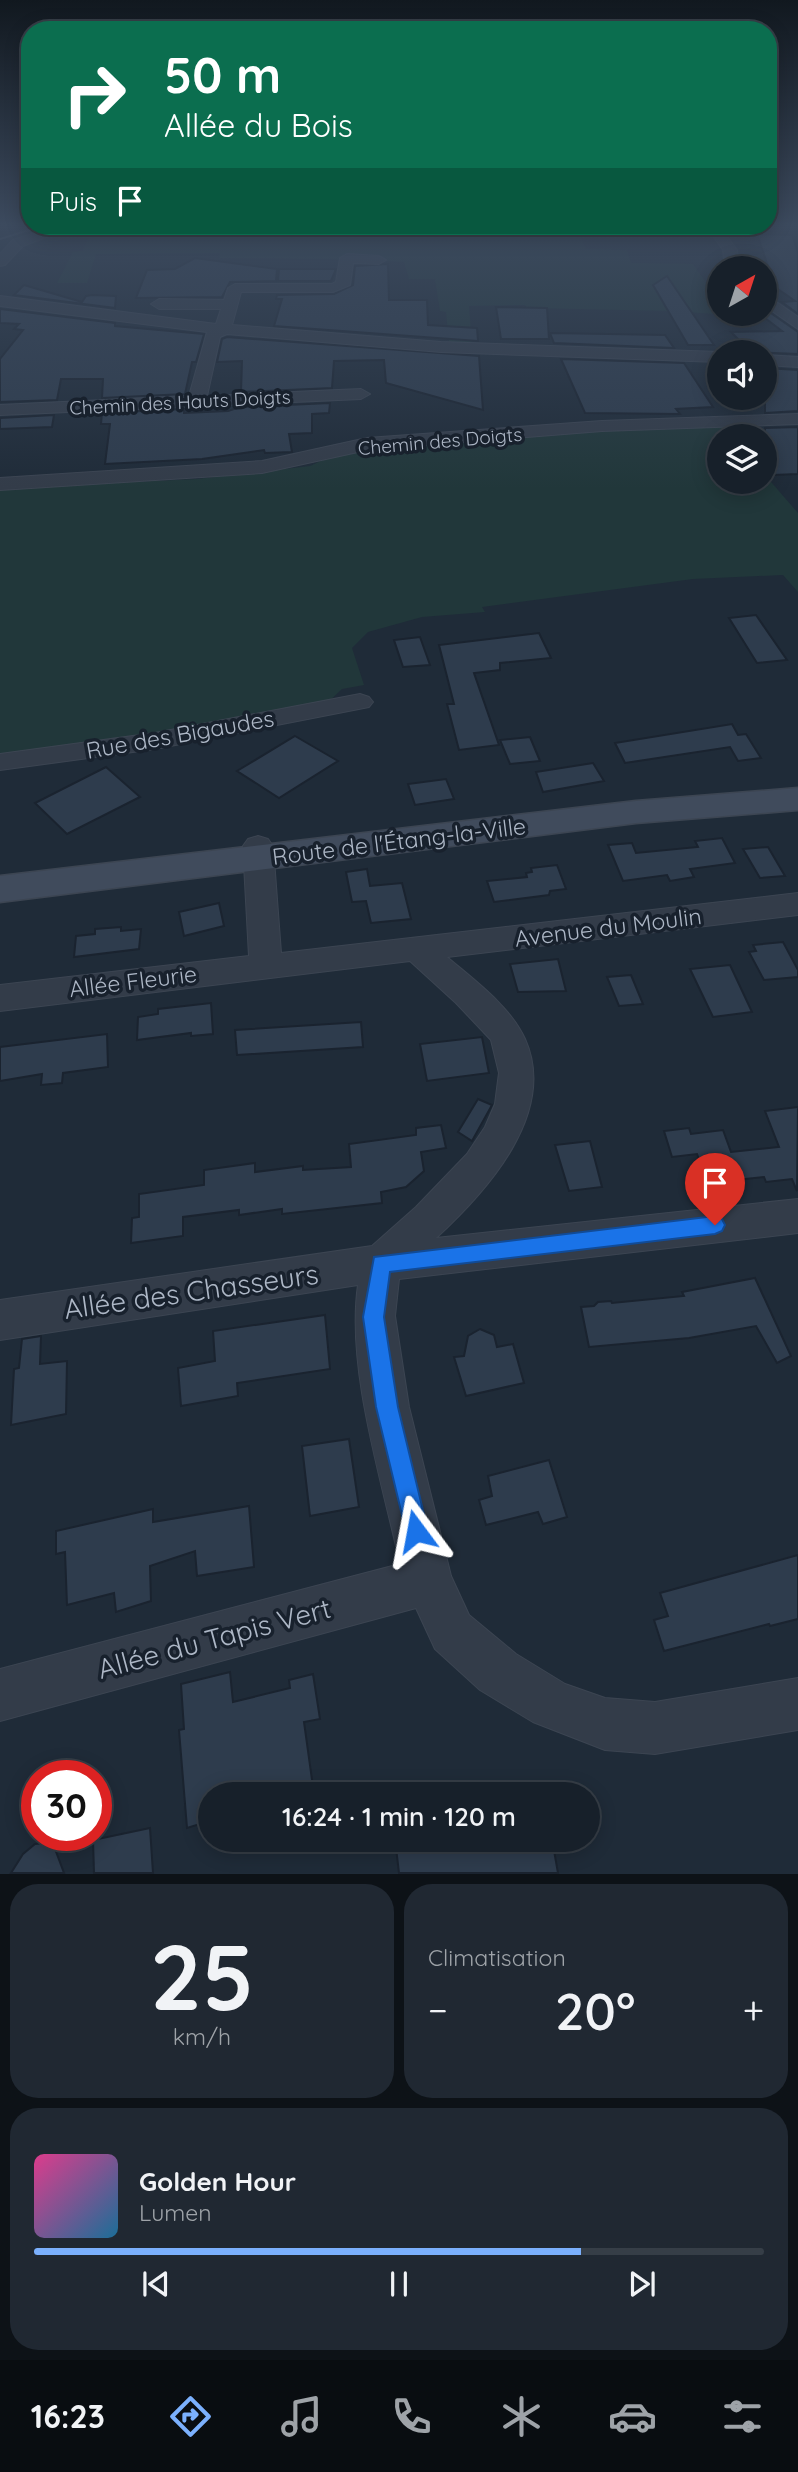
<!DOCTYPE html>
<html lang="fr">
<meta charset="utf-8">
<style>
:root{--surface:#17202a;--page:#202832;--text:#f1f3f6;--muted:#9ea3a8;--line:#363e47;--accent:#7bb0fd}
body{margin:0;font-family:Quicksand,sans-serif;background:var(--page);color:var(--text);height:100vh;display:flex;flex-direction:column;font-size:26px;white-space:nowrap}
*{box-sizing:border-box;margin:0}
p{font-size:23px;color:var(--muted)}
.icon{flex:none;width:38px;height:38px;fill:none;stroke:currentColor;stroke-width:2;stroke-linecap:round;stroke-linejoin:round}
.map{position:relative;height:1874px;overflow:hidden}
.panel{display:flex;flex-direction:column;gap:10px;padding:10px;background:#0d1217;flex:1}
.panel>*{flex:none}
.guide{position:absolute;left:21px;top:21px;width:756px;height:214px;border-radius:28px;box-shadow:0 4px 18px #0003,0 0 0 2px var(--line);background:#0b6e4f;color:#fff;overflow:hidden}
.needle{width:46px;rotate:39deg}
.fabs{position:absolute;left:707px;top:256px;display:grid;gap:14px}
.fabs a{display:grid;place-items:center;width:70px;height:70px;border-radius:50%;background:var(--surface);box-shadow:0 4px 18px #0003,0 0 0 2px var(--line);font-size:35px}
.speed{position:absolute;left:21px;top:1760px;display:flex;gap:14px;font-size:35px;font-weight:700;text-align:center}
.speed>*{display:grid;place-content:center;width:91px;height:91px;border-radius:50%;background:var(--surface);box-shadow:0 4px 18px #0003,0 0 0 2px var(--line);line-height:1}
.speed .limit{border:10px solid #d22;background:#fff;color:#111}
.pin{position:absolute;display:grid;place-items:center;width:60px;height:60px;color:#fff;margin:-72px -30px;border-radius:50% 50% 50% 0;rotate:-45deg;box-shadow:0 0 7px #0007}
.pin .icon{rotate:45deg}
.me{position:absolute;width:77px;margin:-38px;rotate:347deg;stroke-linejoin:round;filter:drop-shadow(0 0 5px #0008)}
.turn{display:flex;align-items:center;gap:24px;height:147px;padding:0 28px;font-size:32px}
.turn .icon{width:91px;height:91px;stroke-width:2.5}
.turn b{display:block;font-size:49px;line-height:60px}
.then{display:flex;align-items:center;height:66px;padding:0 28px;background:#0003;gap:14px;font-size:26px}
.big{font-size:52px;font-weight:600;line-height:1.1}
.panel .widget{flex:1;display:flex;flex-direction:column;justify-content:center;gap:10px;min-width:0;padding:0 24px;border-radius:28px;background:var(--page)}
.panel .dial{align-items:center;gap:0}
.dial b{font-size:91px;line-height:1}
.song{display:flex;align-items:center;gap:21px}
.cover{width:84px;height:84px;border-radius:10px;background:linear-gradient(135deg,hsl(330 70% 55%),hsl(200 70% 35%))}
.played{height:7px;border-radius:4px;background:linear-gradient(90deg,var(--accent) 75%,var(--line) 75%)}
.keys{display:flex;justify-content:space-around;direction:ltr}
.heat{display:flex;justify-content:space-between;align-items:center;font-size:38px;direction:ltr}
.panel .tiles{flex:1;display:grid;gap:10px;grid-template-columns:1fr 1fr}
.widget:last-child{grid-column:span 2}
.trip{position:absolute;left:198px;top:1782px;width:402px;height:70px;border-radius:35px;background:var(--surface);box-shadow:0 4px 18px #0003,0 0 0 2px var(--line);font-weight:600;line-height:70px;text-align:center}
.tabs{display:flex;height:112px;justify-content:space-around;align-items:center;background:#090d11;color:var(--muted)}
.tabs .icon{width:49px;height:49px}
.tabs .active{color:var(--accent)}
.tabs b{font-size:32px;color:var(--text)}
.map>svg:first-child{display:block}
</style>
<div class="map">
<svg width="798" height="1874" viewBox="0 0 798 1874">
<rect width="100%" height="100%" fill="#1f2b38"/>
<g fill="#21373a">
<path d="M72,227H582L581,238L586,249L627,250L631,263L693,264L712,291L719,292V313H740L742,316L671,311L527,308L525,305L469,306L472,344L449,343L446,312L440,311L435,279H409L404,262C343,258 281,259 219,258L220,253L96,254L87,283H57L73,252L82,251L89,238L47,236Z"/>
<path d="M723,424L732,436H719V481H765V475L798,513V592L783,575L693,579L482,607L485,612L422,617L368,632L352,648L364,685L342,689L323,707L148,740L0,757V488L197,479L310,466L334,455L365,449L473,442L605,429Z"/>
</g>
<g fill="#2e3c4d" stroke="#1a232f" stroke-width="2">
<path d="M757,234L792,235L798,252V314L782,302L795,301L775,287Z"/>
<path d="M195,258L277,269L276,281L230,282L222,297L136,298L147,270L175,269Z"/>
<path d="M388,264L389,300H427L428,325L477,328L478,341L274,326L282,299H276L277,295L334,294L353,285L355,266Z"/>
<path d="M279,269H336L331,281H278Z"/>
<path d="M667,276L714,345H688L653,285Z"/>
<path d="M24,285L82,302L86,296L92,295L116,296L115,308L14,295Z"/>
<path d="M496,307L547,308L549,339H501Z"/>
<path d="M0,309L115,323V326L204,334L196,362H192L185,394L102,398L103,379H61L57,400L0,402V359L23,330L14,329L19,324L0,323Z"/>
<path d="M765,309L798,332V354L751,352L731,332L782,331L765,318Z"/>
<path d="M550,333L665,335L674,348L554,343Z"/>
<path d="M227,337L479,356L483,410L386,383L384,360L334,361L332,388L241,392L242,361L217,362L222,339Z"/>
<path d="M561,359L684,363L713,407L676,409L680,414L585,413Z"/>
<path d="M765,368L798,370V411L765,413Z"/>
<path d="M330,403L329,413L312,414V433L289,434L292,452L265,453L264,450L202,459L105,464L110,424H101L102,413L184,409V413L228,411L240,407Z"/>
<path d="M54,415L52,427L0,429V418Z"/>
<path d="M798,427V474L773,475L765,465V428Z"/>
<path d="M756,615L787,660L757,663L729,618Z"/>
<path d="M539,633L551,658L500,663V670L474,673L499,745L459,750L447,704H454L439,645Z"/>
<path d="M420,637L430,665L403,667L394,640Z"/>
<path d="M732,724L738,735L746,734L761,758L738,761L730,747L625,763L615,743Z"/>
<path d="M295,736L338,761L279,798L237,771Z"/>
<path d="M530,737L540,761L510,764L500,740Z"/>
<path d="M593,763L604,781L543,792L536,772Z"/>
<path d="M106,767L140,797L67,834L35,803Z"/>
<path d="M446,779L454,799L415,805L408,784Z"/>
<path d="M722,838L735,863L690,869L694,877L670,881L667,875L623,881L608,845L632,843L636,853L698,847L695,841Z"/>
<path d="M768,847L785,876L760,878L743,849Z"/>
<path d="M557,865L566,889L550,891L549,895L494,902L487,881L527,877L526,873L532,872L531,868Z"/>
<path d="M367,869L370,886L402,883L411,919L371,923L366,901L352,902L346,872Z"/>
<path d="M219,903L224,926L184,936L179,912Z"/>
<path d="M121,927V931L141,929L139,949L74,957L76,936L95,934V929Z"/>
<path d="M783,942L798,970V977L764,980L749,952L756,951L753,945Z"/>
<path d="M558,959L566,991L518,992L510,964Z"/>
<path d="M730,965L752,1012L713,1017L690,969Z"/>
<path d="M631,975L643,1004L619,1006L607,977Z"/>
<path d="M211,1003L213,1034L191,1036V1033L137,1040L138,1017L158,1014V1009Z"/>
<path d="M361,1022L363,1047L237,1055L235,1030Z"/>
<path d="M107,1034L108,1067L63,1073L62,1083L41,1085L42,1074L0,1081V1047Z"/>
<path d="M482,1037L489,1073L427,1081L420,1044Z"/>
<path d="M478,1099L492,1105L472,1141L458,1132Z"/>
<path d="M798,1107L797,1191L792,1179L766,1182L764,1177L708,1183L697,1154L672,1157L664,1131L689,1128L691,1134L723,1130L731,1152L779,1147L765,1111Z"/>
<path d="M441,1125L446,1148L421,1152L424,1171L406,1187L381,1192L382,1203L282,1214V1209L239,1215V1210L183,1217V1236L131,1243L132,1218L139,1217V1194L204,1185V1170L255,1163V1172L303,1166V1170L351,1167L349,1144L416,1135V1128Z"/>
<path d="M590,1141L602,1187L569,1191L555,1145Z"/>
<path d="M755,1278L791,1356L777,1363L756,1326L689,1338L589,1347L581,1307L594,1306L598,1302L611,1301L612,1303L684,1296L682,1292Z"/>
<path d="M325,1315L330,1369L237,1383L238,1396L181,1406L178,1368L215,1361L213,1331Z"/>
<path d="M480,1329L494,1335L497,1347L513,1344L524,1383L466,1396L454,1357L464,1356L468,1336Z"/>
<path d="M41,1336L40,1364L67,1361L66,1414L11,1425L14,1369L19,1368L22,1339Z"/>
<path d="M349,1439L359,1507L310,1516L302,1446Z"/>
<path d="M549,1460L567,1517L543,1524L538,1512L486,1525L479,1500L492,1496L488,1476Z"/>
<path d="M249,1506L254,1567L197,1576L195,1551L150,1566L151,1601L116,1612L114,1593L67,1605L65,1552L56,1554V1531L153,1509V1522Z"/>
<path d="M798,1555V1619L770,1626L769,1624L664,1651L654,1620L668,1616L660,1593Z"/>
<path d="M230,1672L233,1702L290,1688L289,1680L313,1674L320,1719L304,1722L314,1794H210V1821L187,1828L179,1730L184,1729L181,1684Z"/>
<path d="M150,1828L153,1873H94L93,1840Z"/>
<path d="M395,1839H552L558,1873H399Z"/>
<path d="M45,1843L55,1849L64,1873H11L23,1854L35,1844Z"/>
</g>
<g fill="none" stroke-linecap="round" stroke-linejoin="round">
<g stroke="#3c4552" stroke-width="2">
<g id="street">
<path d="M53,227H72L23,246L5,265L0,266V254L13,240Z"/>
<path d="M707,227H720L737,250L739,268H725L723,250Z"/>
<path d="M347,254L379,256L386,260L379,264L353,263L350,285L333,292H241L232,325L441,342L719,352V362L441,352L227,334L220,337L207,396L361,389L370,394L361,399L0,415V405L189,396L207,332L0,306V296L216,324L221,309H159L151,304L159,299L224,300L228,288L235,284H332L336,282L340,258Z"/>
<path d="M765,294L798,317V329L765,306Z"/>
<path d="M765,355L798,357V367L765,365Z"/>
<path d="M798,414V424L602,431L367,450L262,473L0,490V478L262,461L367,438L602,421Z"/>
<path d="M360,694L369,697L373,702L369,707L155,749L0,770V754L155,733Z"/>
<path d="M258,836L268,839L273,846L281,953L798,893V915L447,957C474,980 510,1006 525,1039C558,1113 487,1191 436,1238L798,1199V1233L399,1279L395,1316L409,1407L451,1576L469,1615L516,1654L565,1684L605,1698L655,1702L798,1678V1730L655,1754L605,1750L533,1722L480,1690L435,1649L416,1608L0,1721V1669L400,1564C382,1480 346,1369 358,1285L0,1340V1300L372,1246L416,1207L467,1154L485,1127L495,1104L499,1073L491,1040L456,1003L410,961L0,1011V985L249,956L243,846L248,839Z"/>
</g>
</g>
<g stroke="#3c4552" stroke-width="3">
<path id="secondary" d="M798,788V810L636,823L0,902V876L636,801Z"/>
</g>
<use href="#street" fill="#333c49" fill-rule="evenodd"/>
<use href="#secondary" fill="#404b5c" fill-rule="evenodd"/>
<path stroke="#546070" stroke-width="2" d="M0,239L39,227"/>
</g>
<linearGradient id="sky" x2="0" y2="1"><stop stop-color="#11181f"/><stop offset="0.46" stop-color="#3c4a5e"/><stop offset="1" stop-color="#3c4a5e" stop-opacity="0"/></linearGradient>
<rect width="798" height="489" fill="url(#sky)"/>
<path fill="#1a73e8" stroke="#114b97" stroke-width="2" d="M715,1216L722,1219L725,1225L722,1231L715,1234L390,1272L384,1317L398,1407L428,1531L424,1540L416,1543L408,1540L376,1407L363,1317L374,1257Z"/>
<g text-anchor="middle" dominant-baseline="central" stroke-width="7" stroke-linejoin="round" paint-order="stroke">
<g font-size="19" fill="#adb7c6" stroke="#18212d">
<text transform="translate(180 402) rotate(-3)">Chemin des Hauts Doigts</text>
<text transform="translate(440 441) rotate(-5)">Chemin des Doigts</text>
</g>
<g font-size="23" fill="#adb7c6" stroke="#18212d">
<text transform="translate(180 734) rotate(-10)">Rue des Bigaudes</text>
<text transform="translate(399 841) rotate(-7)">Route de l'Étang-la-Ville</text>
<text transform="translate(608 927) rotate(-7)">Avenue du Moulin</text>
<text transform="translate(133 981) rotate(-7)">Allée Fleurie</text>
</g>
<g font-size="28" fill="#adb7c6" stroke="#18212d">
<text transform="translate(191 1291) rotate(-8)">Allée des Chasseurs</text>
<text transform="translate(214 1638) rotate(-15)">Allée du Tapis Vert</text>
</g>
</g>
</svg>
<div class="fabs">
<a><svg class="needle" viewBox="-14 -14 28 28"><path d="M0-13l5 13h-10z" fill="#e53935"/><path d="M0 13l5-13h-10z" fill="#9ea3a8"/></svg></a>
<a><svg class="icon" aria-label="sound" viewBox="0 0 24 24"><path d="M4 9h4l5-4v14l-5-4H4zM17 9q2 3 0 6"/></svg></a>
<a><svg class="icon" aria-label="layers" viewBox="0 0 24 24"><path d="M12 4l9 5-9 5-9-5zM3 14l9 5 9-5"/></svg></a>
</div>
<div class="speed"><div class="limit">30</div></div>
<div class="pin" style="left:715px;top:1225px;background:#d93025"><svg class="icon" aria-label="arrive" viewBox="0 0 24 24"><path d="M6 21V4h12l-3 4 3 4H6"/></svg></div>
<svg class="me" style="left:416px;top:1531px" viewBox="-20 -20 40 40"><path d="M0-17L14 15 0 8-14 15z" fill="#1a73e8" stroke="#fff" stroke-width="4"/></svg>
<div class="trip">16:24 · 1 min · 120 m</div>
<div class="guide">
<div class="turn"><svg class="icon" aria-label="right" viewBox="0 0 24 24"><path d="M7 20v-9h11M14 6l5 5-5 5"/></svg><div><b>50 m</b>Allée du Bois</div></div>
<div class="then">Puis<svg class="icon" aria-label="arrive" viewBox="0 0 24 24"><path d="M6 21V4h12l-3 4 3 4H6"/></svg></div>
</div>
</div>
<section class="panel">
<div class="tiles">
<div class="widget dial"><b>25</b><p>km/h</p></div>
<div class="widget"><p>Climatisation</p>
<div class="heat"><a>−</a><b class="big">20°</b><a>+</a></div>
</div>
<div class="widget">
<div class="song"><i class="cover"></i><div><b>Golden Hour</b><p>Lumen</p></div></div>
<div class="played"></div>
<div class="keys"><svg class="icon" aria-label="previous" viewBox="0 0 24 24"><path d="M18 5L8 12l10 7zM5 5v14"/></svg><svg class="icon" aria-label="pause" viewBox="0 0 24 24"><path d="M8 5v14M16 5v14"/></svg><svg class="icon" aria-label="next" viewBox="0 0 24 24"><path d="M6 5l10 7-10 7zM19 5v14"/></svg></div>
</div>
</div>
</section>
<nav class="tabs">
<b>16:23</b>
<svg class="icon active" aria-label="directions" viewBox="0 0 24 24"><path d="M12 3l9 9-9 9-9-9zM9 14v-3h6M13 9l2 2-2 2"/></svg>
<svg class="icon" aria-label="music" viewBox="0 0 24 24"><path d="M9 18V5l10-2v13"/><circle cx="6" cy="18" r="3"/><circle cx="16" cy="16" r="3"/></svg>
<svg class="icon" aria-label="phone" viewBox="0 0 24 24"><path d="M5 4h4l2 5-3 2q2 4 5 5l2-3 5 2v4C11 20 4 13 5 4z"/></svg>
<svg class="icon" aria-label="climate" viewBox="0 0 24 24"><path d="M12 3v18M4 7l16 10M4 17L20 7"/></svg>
<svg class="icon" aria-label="car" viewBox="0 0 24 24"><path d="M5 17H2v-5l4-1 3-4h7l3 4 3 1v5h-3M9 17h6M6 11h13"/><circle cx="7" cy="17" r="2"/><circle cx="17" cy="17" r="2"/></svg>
<svg class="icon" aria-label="filters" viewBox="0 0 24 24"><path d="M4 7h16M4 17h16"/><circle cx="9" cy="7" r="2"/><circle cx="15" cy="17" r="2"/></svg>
</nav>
